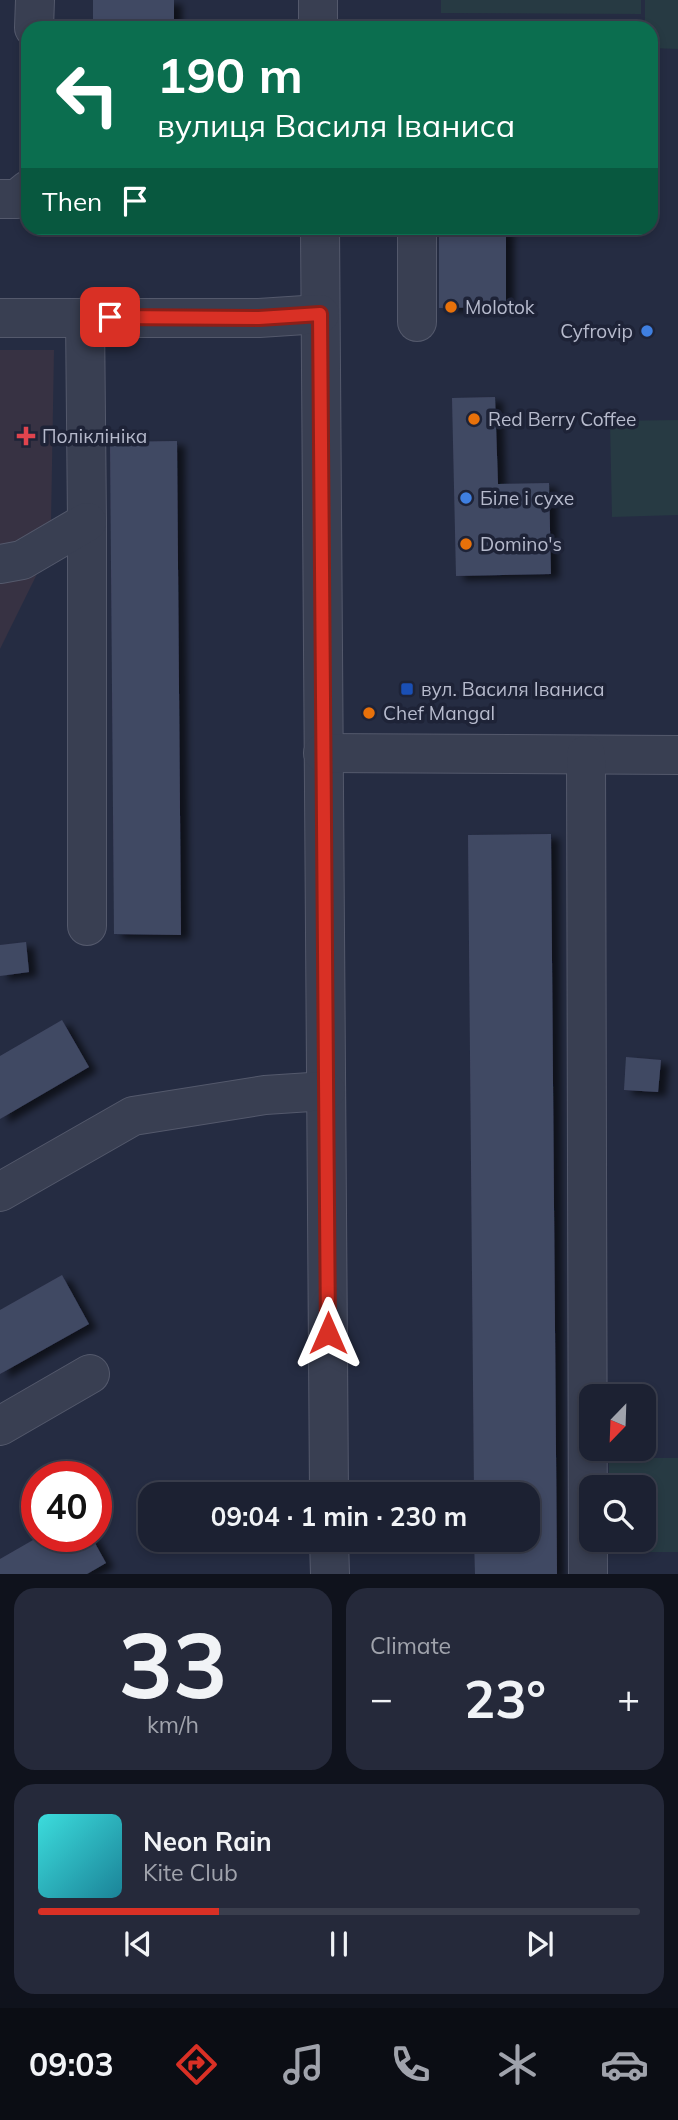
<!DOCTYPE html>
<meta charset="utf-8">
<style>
:root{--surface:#1c2132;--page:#25293a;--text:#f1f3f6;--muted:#a0a3ac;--line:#3a3e4d;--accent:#d93025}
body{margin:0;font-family:Mulish,sans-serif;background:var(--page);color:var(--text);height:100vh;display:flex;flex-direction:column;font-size:26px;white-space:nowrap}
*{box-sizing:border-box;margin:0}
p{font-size:23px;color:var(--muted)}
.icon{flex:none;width:38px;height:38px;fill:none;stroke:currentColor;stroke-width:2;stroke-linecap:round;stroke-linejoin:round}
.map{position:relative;height:1574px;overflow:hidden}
.details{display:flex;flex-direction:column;gap:14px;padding:14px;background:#0f121c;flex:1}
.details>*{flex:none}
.guide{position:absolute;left:21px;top:21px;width:637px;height:214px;border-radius:21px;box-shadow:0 4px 10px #0003,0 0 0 2px var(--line);background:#0b6e4f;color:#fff;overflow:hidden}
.needle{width:46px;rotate:203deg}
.tools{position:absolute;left:579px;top:1384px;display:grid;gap:14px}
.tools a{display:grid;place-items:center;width:77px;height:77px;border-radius:14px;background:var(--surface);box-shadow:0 4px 10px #0003,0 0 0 2px var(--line);font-size:35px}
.speed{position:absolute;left:21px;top:1461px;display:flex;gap:14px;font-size:35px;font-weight:700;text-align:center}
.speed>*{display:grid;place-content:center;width:91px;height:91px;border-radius:50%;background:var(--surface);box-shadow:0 4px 10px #0003,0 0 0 2px var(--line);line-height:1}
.speed .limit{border:10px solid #d22;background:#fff;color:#111}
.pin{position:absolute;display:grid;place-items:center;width:60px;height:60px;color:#fff;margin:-30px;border-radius:14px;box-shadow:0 4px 10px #0006}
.me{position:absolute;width:77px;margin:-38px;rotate:0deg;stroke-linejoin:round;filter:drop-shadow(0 0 5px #0008)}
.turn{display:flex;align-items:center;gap:24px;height:147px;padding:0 21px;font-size:32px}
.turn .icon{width:91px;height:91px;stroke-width:2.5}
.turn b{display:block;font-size:49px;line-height:60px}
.then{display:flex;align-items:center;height:66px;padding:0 21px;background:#0003;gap:14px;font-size:26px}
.big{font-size:52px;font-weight:700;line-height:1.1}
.details .card{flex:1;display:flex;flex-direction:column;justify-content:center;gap:10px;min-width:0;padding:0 24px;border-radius:21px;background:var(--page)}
.details .dial{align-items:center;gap:0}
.dial b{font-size:91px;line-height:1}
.song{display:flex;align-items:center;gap:21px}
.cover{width:84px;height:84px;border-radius:10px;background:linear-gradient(135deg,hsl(180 70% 55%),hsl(190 70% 35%))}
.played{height:7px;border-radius:4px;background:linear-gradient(90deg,var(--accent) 30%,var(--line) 30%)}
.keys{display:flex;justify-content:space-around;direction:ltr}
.heat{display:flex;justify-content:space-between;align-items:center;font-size:38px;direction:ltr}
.details .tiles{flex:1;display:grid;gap:14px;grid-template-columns:1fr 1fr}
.card:last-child{grid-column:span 2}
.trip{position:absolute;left:138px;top:1482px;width:402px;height:70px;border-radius:21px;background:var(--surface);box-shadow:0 4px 10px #0003,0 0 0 2px var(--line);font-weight:700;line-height:70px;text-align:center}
.tabs{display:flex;height:112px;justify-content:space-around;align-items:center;background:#0b0d14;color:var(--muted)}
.tabs .icon{width:49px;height:49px}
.tabs .selected{color:var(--accent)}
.tabs b{font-size:32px;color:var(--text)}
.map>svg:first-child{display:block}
</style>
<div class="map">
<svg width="678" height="1574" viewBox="0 0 678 1574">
<defs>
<filter id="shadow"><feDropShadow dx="8" dy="4.5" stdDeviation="3.5" flood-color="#0009"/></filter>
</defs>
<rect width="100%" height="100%" fill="#252c42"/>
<path fill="#373243" d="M0,350H54L51,523L36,576L0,649Z"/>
<g fill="#273a43">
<path d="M441,0H641V14L441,13Z"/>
<path d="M645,0H678V49L651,48V28H645Z"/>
<path d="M678,420V515L612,517L610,421Z"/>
<path d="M609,1458H678V1552H609V1540H644V1488L609,1487Z"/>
</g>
<g fill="#414863" filter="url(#shadow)">
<rect x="93" y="0" width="81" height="28"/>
<path d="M439,228H506V307L439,308Z"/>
<path d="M495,397L498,484L549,483L551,574L456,576L452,398Z"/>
<path d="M177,441L181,935L114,934L110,442Z"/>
<path d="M551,834L557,1574H475L474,1540H528V1494H474L468,835Z"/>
<path d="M26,942L29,972L0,976V945Z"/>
<path d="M62,1020L89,1067L0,1119V1056Z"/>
<path d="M626,1057L661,1060L658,1092L624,1090Z"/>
<path d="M62,1275L89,1324L0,1374V1310Z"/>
<path d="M40,1536H91L106,1563L87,1574H0V1559Z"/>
</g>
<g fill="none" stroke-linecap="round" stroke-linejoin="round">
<g stroke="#54596c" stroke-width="40">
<g id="minor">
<path d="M318,0V28"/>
<path d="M34,28L35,0"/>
<path d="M0,199H17L28,190"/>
<path d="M320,228L329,1494"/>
<path d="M417,228V322"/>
<path d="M85,317L87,522V926"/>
<path d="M0,318H259L320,314"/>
<path d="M0,564L22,560L87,522"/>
<path d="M323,753L678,755"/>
<path d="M586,755L588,1574"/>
<path d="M0,1192L133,1116L265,1095L326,1091"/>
<path d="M0,1426L90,1374"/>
<path d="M329,1540L330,1574"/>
</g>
</g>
<use href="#minor" stroke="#393f52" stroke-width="38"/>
</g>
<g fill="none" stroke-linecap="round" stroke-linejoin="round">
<g stroke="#8d1f18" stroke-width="18">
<path id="route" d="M110,317L259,318L320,314L328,1333"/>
</g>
<use href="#route" stroke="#d93025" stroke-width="12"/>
</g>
<g fill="#e8710a" stroke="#1e2337" stroke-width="2.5">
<circle cx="451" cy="307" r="7"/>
<circle cx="474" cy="419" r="7"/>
<circle cx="466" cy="544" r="7"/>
<circle cx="369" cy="713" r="7"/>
</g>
<g fill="#3f7fe0" stroke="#1e2337" stroke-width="2.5">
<circle cx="647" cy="331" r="7"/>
<circle cx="466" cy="498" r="7"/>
</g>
<path fill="#e0444e" stroke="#1e2337" stroke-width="2.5" d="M22.5 425.5h7v7h7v7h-7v7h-7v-7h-7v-7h7z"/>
<rect fill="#1a4fb4" stroke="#1e2337" stroke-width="2.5" x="400" y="682" width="14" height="14" rx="3.5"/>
<g text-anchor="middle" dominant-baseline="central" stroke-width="7" stroke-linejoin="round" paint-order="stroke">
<g font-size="19" fill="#b6bacc" stroke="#1e2337" text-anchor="start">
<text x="465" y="307">Molotok</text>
<text x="633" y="331" text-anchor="end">Cyfrovip</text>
<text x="488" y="419">Red Berry Coffee</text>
<text x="42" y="436">Поліклініка</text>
<text x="480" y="498">Біле і сухе</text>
<text x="480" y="544">Domino's</text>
<text x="421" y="689">вул. Василя Іваниса</text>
<text x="383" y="713">Chef Mangal</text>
</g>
</g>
</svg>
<div class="tools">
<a><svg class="needle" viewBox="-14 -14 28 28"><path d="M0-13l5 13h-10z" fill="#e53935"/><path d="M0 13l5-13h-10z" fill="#a0a3ac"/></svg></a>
<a><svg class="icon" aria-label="search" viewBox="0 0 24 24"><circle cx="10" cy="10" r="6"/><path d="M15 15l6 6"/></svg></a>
</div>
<div class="speed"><div class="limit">40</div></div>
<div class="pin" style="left:110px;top:317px;background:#d93025"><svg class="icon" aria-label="arrive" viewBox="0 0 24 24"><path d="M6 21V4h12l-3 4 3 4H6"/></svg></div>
<svg class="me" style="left:328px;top:1333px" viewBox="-20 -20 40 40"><path d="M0-17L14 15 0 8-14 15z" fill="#d93025" stroke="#fff" stroke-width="4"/></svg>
<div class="trip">09:04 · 1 min · 230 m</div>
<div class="guide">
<div class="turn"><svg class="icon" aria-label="left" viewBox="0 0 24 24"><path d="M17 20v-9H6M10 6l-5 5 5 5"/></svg><div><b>190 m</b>вулиця Василя Іваниса</div></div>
<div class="then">Then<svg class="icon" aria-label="arrive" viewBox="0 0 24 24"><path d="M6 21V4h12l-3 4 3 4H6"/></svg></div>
</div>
</div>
<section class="details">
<div class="tiles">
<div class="card dial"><b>33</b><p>km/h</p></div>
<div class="card"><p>Climate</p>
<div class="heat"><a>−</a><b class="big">23°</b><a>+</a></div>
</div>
<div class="card">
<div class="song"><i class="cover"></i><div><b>Neon Rain</b><p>Kite Club</p></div></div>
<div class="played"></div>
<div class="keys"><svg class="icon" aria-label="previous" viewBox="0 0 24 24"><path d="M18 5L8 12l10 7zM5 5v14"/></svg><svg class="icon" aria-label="pause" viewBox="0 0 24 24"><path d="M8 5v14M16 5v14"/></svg><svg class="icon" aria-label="next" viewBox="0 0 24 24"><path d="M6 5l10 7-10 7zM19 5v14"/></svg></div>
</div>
</div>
</section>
<nav class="tabs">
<b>09:03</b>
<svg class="icon selected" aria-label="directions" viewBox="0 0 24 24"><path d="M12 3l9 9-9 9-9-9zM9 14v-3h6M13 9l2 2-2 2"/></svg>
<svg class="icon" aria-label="music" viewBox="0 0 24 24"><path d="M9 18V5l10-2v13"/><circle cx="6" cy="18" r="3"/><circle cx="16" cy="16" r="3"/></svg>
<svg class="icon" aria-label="phone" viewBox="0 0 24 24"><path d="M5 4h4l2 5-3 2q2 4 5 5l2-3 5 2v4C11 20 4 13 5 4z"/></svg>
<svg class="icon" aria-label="climate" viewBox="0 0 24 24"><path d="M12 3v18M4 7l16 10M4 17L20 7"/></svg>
<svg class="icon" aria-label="car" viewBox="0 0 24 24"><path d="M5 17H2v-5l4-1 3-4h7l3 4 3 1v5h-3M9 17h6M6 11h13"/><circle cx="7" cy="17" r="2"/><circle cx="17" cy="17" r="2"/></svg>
</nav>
